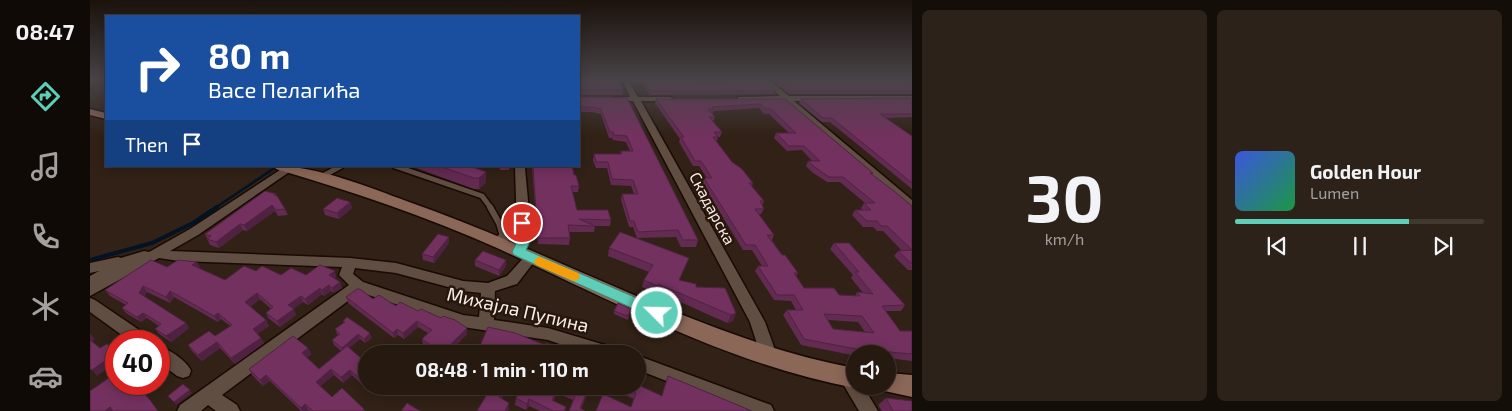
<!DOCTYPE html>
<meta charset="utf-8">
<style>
:root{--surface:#251910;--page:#2d2219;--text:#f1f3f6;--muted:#a3a09f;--line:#423830;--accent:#5eceb8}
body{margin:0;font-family:"Exo 2",sans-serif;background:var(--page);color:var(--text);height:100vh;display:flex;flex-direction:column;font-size:19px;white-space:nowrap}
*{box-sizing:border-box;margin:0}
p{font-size:16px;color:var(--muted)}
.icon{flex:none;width:28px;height:28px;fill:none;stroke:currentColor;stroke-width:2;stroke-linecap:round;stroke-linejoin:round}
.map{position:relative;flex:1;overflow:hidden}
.sheet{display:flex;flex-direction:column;gap:10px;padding:10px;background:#140e09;width:600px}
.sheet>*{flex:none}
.banner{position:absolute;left:15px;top:15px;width:475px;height:152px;border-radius:0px;box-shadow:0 2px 12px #0003,0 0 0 1px var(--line);background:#1a4fa0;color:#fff;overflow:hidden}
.fabs{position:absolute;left:756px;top:345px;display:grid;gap:10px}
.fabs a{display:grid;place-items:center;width:50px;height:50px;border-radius:50%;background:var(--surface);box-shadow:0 2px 12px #0003,0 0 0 1px var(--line);font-size:25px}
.speed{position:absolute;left:15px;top:330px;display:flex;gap:10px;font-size:25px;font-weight:700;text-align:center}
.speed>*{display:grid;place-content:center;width:65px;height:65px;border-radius:50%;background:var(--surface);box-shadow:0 2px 12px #0003,0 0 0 1px var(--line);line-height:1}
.speed .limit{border:8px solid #d22;background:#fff;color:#111}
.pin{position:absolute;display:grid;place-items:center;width:42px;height:42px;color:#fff;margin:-21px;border:2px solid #fff;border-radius:50%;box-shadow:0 1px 5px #0007}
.me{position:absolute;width:55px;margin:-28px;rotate:293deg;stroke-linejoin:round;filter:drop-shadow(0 0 4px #0008)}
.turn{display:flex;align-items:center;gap:18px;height:105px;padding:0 20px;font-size:22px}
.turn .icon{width:65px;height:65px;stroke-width:2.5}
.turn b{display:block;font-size:35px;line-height:42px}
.then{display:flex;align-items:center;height:48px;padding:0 20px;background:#0003;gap:10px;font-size:19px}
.sheet .widget{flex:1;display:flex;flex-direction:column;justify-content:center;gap:8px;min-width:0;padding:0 18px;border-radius:8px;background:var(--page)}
.sheet .dial{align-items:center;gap:0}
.dial b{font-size:65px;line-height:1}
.song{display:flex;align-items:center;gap:15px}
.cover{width:60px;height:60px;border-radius:8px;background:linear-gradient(135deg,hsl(230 70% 55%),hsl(140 70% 35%))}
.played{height:5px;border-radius:2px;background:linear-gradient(90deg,var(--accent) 70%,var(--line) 70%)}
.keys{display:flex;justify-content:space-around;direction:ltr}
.sheet .tiles{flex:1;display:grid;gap:10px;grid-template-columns:repeat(2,1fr)}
.trip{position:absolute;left:268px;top:345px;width:288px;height:50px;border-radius:25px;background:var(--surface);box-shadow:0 2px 12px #0003,0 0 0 1px var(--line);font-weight:700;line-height:50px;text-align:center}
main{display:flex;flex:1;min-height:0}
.tabs{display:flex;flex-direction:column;width:90px;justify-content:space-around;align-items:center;background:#0f0a06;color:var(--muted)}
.tabs .icon{width:35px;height:35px}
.tabs .current{color:var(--accent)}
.tabs b{font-size:22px;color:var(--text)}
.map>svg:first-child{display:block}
</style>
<main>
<nav class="tabs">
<b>08:47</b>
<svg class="icon current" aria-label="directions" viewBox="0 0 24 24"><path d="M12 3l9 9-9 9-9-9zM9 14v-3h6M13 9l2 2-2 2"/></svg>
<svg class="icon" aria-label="music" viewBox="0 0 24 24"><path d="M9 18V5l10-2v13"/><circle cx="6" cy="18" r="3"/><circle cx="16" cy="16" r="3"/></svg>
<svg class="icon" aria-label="phone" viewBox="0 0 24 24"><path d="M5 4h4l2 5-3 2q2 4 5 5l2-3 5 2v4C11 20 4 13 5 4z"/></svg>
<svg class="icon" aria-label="climate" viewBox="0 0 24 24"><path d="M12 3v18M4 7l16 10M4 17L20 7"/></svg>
<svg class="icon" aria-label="car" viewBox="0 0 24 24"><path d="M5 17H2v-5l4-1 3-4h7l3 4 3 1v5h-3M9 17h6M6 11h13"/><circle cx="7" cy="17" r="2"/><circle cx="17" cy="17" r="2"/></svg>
</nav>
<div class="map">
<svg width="822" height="411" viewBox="0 0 822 411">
<rect width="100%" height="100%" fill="#312116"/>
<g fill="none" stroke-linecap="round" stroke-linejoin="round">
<path stroke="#021325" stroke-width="2.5" d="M125,208L183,169"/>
<path stroke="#021325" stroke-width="4" d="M0,260L62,243L103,223L127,207"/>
<g stroke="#190a03" stroke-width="8">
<g id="lane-far1">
<path d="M305,166L392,196L401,208"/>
<path d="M231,177L251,166"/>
</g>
</g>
<g stroke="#190a03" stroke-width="9">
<path id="lane" d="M400,207L409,223L414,240"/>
</g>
<g stroke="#190a03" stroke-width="3">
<g id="street">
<path d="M532,80H538L548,97H580L584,99L580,101H551L675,322L684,347L680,360L674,362L668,360L666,355L668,347L660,322L543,101H524L520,99L524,97H540Z"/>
<path d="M672,80H679L699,96H822V100L704,101L822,200V209L818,208L695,101H648V97H651L690,96Z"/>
<path d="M196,166H208L108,235L80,251L260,258L306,263L373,281L398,283L417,276L436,255H446L447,258L427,284L405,291L404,320L458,328L528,349L530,354H499L458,340L373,327L270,292L132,395L147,405L150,411H126L118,405L111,411H87L90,405L259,285L249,275L252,267L89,261L69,258L0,296V276L9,271L0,273V263L28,257L31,258L54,251L59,252L100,229ZM265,268L306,273L373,291L391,293L389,317L373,315L273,282L263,274Z"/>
<path d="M425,166H435C436,191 445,234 433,255H423L422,252L426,241L413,240L407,236L413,232L427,233Z"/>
<path d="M0,298L5,300L58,336L60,341H40L0,312Z"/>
<path d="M69,346C80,350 97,361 101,371L99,376L93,378L87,376L69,362Z"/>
<path d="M546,355L681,405L684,411H653L546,369Z"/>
<path d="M757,369L765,375V386H773L788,411H769L749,377L751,372Z"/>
</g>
</g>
<g stroke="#190a03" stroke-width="3">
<g id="secondary">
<path d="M0,109L16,113V119L0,115Z"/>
<path d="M185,166C228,166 278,187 319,202C410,234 496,276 585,312C643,335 703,357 765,368V386H770L765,388C640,365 521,300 407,248C335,216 261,191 186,169Z"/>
<path d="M798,373L822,375V397L790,390L788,386H798Z"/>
</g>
</g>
<use href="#lane-far1" stroke="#614e42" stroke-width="5"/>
<use href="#lane" stroke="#614e42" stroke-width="6"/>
<use href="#street" fill="#614e42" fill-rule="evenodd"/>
<use href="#secondary" fill="#8a6757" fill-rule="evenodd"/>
</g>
<g fill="#632a52" fill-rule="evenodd">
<path d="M489,80L533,90L532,95H489Z"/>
<path d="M550,80H603L606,81L675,80L686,91L684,94L560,95Z"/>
<path d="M681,80H822V94H699Z"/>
<path d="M489,97L537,98L608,240L606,247H591L586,237L547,238L543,227H539L531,200L532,194H544L541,186L521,185L517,168H506L503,160L504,154H530L531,151H540L536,142L523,140L522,138H519L511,114L502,112H489Z"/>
<path d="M822,98V117L796,118L822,136V189L740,122H732L709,103L711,99Z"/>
<path d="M566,99H695L783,173L782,175L822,206V270H818L804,256L808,251H812L793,231H787L783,227H773L762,215L765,210H772L771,208L774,203H775L750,182H737L723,173L716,166L718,161H722L712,150L697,151L684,138L686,133H699L679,114H674L669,108L624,111L622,114L625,117L623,121L632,132L630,137H628L627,142L642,162L663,183L662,186L674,201L672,206L674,209L671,214H669L684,235L682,240L692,255L708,273L706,276L714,288L749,295L765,296L767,292L773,293L761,278L763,275L740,249L744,243L815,305L811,311H796L810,331H822V361L798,358V354H765V355H762L711,345L693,315L697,310H706L701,301L684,300L665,271L668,266H672L662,250H653L612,183L614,178H617L609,166H603L589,142L590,139L565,103ZM738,320L768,322L775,332L743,329Z"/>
<path d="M321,166H379L396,172V182L389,189H384Z"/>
<path d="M410,166H420L419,170H410Z"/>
<path d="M442,166H482L484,175L489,186L488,192H482L487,210L521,220L520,226H505L504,232H479L480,238L479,245L448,244Z"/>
<path d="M186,194L195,209L198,215L188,216L185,211L157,231L153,230L129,248L120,245L115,234Z"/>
<path d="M260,202L262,208L249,219L235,215L233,209Z"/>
<path d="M359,243L344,263L333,260L332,254Z"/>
<path d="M519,248L599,258L589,281L606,287L635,288L643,321L637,323L566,291L565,293L552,287L554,280L559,272L518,256Z"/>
<path d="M385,260H416V266L409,276L385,266Z"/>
<path d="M77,267H110L109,268L135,280L166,271L191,275L246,277L244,278L250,282L252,288L244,293L241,291L234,296L232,294L218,305L213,302L203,309L206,315L190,327L178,318L176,313L181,309L170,299L160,307L176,320L179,326L167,334L174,343L145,364L130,348L112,361L102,351L98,345L125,336L140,326L131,319L128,322L84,297L80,303L57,292L54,296L96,323L99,328L81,342L69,334L65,329L69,326L57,318L51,322L36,313L32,308L36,305L20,296L15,290Z"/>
<path d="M256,297L283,299L328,311L351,318L377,328V334L358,354H345L333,345L332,339L338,333L328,327L314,339L308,335L304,338L258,303Z"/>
<path d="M541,309L538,320L524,314V311Z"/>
<path d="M253,321L282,338L275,343L270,339L259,348L274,365L271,367L276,372V386H285L279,391L262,375L253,383L244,375L230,386L242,397L274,409L275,411H219L218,410L217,411H211L180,381L173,386L162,375L159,369L218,348L221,354L217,358L229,369L251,351L244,345L242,340L248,335L247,334L245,329L254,323Z"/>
<path d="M455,345L474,351L473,354H396L390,352V346Z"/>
<path d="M578,376L662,411L541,407L544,399L515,386H546L572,396Z"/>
<path d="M344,386H362L355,394Z"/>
<path d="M383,386H489L498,390L496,397L491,409L479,411L483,400L467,393L463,401L476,407L475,411H450L439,406L436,410L425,405L426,398L429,392L418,388L411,399L419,409L392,393L391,391Z"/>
<path d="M796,398L822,411H792L788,405Z"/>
</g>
<g fill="#502242">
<path d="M396,172V182L389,189V178Z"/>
<path d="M260,202L262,208L249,219L247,213Z"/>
<path d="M182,205L185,211L157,231L154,225Z"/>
<path d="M150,224L153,230L129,248L126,242Z"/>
<path d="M359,237V243L344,263L343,257Z"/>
<path d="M416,260V266L409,276V270Z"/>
<path d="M107,262L110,267L105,271L102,265Z"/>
<path d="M245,271L246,277L241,281L239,275Z"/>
<path d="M250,282L252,288L244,293L242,288Z"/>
<path d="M239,285L241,291L234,296L232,290Z"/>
<path d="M53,286L57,292L53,299L49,293Z"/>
<path d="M230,288L232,294L218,305L215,299Z"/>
<path d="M80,291L84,297L80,303L76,297Z"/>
<path d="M167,293L170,299L158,308L155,302Z"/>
<path d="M211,296L213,302L201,311L198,305Z"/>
<path d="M204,309L206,315L190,327L187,321Z"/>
<path d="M53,313L57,318L51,322L47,317Z"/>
<path d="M128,313L131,319L128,322L124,316Z"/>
<path d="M646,313L643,321L637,323L641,315Z"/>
<path d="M176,320L179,326L166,335L163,329Z"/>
<path d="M327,321L328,327L314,339L313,333Z"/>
<path d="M96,323L99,328L81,342L76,336Z"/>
<path d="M377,328V334L358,354H352Z"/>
<path d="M307,329L308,335L304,338L303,333Z"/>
<path d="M0,333L5,339L1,342L0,341Z"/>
<path d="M280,333L282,338L275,343L274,339Z"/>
<path d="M268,334L270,339L253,353L252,348Z"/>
<path d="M171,338L174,343L145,364L141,358Z"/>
<path d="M127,342L130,348L112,361L108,355Z"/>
<path d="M218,348L221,354L215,359L212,353Z"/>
<path d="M26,353V362L7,376L2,370Z"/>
<path d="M272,359L274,365L269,369L267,364Z"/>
<path d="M241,369L244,375L228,388L226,382Z"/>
<path d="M260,370L262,375L253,383L251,377Z"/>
<path d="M176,375L180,381L173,386L170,380Z"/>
<path d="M277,386H285L279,391Z"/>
<path d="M356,386H362L355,394V388Z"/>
<path d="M415,386H418V388L409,404V397Z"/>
<path d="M468,387L467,393L461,407L462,400Z"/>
<path d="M100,390L102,393L86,405L84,402Z"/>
<path d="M498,390L496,397L490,411V408Z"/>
<path d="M439,399V406L436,410L437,404Z"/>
<path d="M419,403V409L418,411H415Z"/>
<path d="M215,404L218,410L217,411H212L211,408Z"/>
<path d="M20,407L24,411H15Z"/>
</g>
<g fill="#73315f" stroke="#502242" fill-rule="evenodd">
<path d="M489,80H528L533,90H490L489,91Z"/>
<path d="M553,80H603L606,81L675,80L686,91H560Z"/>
<path d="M687,80H770H769H822V91H700Z"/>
<path d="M489,97L537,98L608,240H593L588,230L548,232L544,221H540L532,194H548L543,180L522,179L518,162H506L504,154H532L531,151H543L537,136L524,135L523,132H520L511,109L503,107H489Z"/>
<path d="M822,98V114H790L822,136V183L742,118H733L711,99Z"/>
<path d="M566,99H695L783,173H780L804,191L822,206V250L797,226H791L787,221H777L765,210H781L774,203H785L753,177H739L726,168L718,161H730L714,146H699L686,133H706L681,109H676L671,104L622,107L624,109H618L625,117H619L632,132H624L628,137H623L642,162L652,169L663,183H659L674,201H670L674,209H665L684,235H677L692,255H695L708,273H704L714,288H744L749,295L770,296L767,292L783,294L765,272H769L744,243H759L815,305L792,306L810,331H822V354L766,349L714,339L697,310H713L704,295H687L668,266H678L665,245H656L614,178H622L611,161H605L591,137H594ZM734,314L772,316L784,333L743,329Z"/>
<path d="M349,166H379L396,172L389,178H384Z"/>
<path d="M443,166H482L484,175H486L489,186H481L487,210H518L521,220L489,219L505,226L478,225L480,238H448Z"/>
<path d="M175,191L186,194L184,195L187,196L195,209L186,210L182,205L154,225L150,224L126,242L117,239L121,236L115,234Z"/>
<path d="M247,198L260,202L247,213L233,209Z"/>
<path d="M530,232L599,258L589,280L606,284V287L635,288L646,313L641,315L568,284L567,286L554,280L563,265L519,248Z"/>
<path d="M348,234L359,237L343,257L332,254Z"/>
<path d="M822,250V264L808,251Z"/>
<path d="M393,251L416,260L409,270L385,260Z"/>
<path d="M61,260L77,267L88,260L107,262L102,265L135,280L154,266L166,271L172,266L191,275L201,268L216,275L230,265L245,271L239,275L250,282L242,288L239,285L232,290L230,288L215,299L211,296L198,305L204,309L187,321L176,313L183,307L167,293L155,302L176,320L163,329L171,338L141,358L127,342L108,355L98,345L119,331L125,336L142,325L128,313L124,316L80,291L76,297L53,286L49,293L96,323L76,336L65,329L71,324L53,313L47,317L32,308L38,303L15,290Z"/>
<path d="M267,289H270L283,299L289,295L306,306L310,302L328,311L331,309L351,318L353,316L365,320L377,328L352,353L332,339L342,330L327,321L313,333L307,329L303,333L256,297Z"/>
<path d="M528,303L541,309L538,316L524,311Z"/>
<path d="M257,317L280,333L274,339L268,334L252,348L242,340L250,334L245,329L255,322L253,321Z"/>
<path d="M398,327L425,333L455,345L456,343L474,351L472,354H420L390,346Z"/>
<path d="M203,336L218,348L212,353L229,369L257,346L272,359L267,364L276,372V384L260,370L251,377L241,369L226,382L242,397L252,388L274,409L272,411H223L215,404L211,408L176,375L170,380L159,369Z"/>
<path d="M0,340L10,348L17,344L26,351V353L2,370L0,369Z"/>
<path d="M546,370L550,372L546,383Z"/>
<path d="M26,373V384H46L60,400L68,411H23L20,407L15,411H0V390V391Z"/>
<path d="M578,376L662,411H506L513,394L541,407L546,393L532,386H546V384L572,396Z"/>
<path d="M93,384L100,390L84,402L78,396Z"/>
<path d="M392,386H415L409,397L419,403L415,411H387L399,391L391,387Z"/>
<path d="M430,386H489L498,390L490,408L495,411H479L486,394L468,387L462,400L476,407L474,411H463L439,399L437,404L426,398L432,387Z"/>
<path d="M796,398L822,401V411H803Z"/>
<path d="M317,403L330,411H311Z"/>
</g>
<linearGradient id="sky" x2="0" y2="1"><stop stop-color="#1b120c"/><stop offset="0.58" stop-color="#484347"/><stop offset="1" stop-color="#484347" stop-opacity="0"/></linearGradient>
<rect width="822" height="137" fill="url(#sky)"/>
<path fill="#5eceb8" stroke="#3d8678" d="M432,219L438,223L439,244L436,250L572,309L574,313L572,317L567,319L562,317L424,255L422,252L426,244L427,223Z"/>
<path fill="#f59e0b" d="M450,257L488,273L490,276L488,280L483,281L446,265L444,262L446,258Z"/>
<g text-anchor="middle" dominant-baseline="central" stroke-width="5" stroke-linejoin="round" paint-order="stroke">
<g font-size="16" fill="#f8ece5" stroke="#27170d">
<text transform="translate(623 208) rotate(62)">Скадарска</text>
</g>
<g font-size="19" fill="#f8ece5" stroke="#27170d">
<text transform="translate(428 309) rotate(13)">Михајла Пупина</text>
</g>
</g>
</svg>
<div class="fabs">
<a><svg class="icon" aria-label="sound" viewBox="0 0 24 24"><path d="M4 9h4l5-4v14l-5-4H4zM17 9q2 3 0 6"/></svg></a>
</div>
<div class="speed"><div class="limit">40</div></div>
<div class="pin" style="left:432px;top:223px;background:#d93025"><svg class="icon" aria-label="arrive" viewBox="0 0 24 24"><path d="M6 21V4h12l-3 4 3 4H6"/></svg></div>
<svg class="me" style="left:567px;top:313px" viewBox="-20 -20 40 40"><circle r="17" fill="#5eceb8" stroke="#fff" stroke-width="3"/><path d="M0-11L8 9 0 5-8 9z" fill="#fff"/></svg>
<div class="trip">08:48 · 1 min · 110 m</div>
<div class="banner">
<div class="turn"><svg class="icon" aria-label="right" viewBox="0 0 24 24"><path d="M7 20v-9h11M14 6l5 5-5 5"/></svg><div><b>80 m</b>Васе Пелагића</div></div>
<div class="then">Then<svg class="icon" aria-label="arrive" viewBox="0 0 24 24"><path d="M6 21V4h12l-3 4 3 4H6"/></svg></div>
</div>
</div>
<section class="sheet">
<div class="tiles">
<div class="widget dial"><b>30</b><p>km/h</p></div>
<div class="widget">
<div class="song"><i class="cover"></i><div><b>Golden Hour</b><p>Lumen</p></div></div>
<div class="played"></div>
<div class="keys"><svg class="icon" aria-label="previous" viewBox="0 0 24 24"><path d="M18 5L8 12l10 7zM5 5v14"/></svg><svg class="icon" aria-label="pause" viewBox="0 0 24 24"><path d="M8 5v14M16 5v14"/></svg><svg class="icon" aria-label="next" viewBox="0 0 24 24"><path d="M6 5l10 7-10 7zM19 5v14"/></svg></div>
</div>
</div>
</section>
</main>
